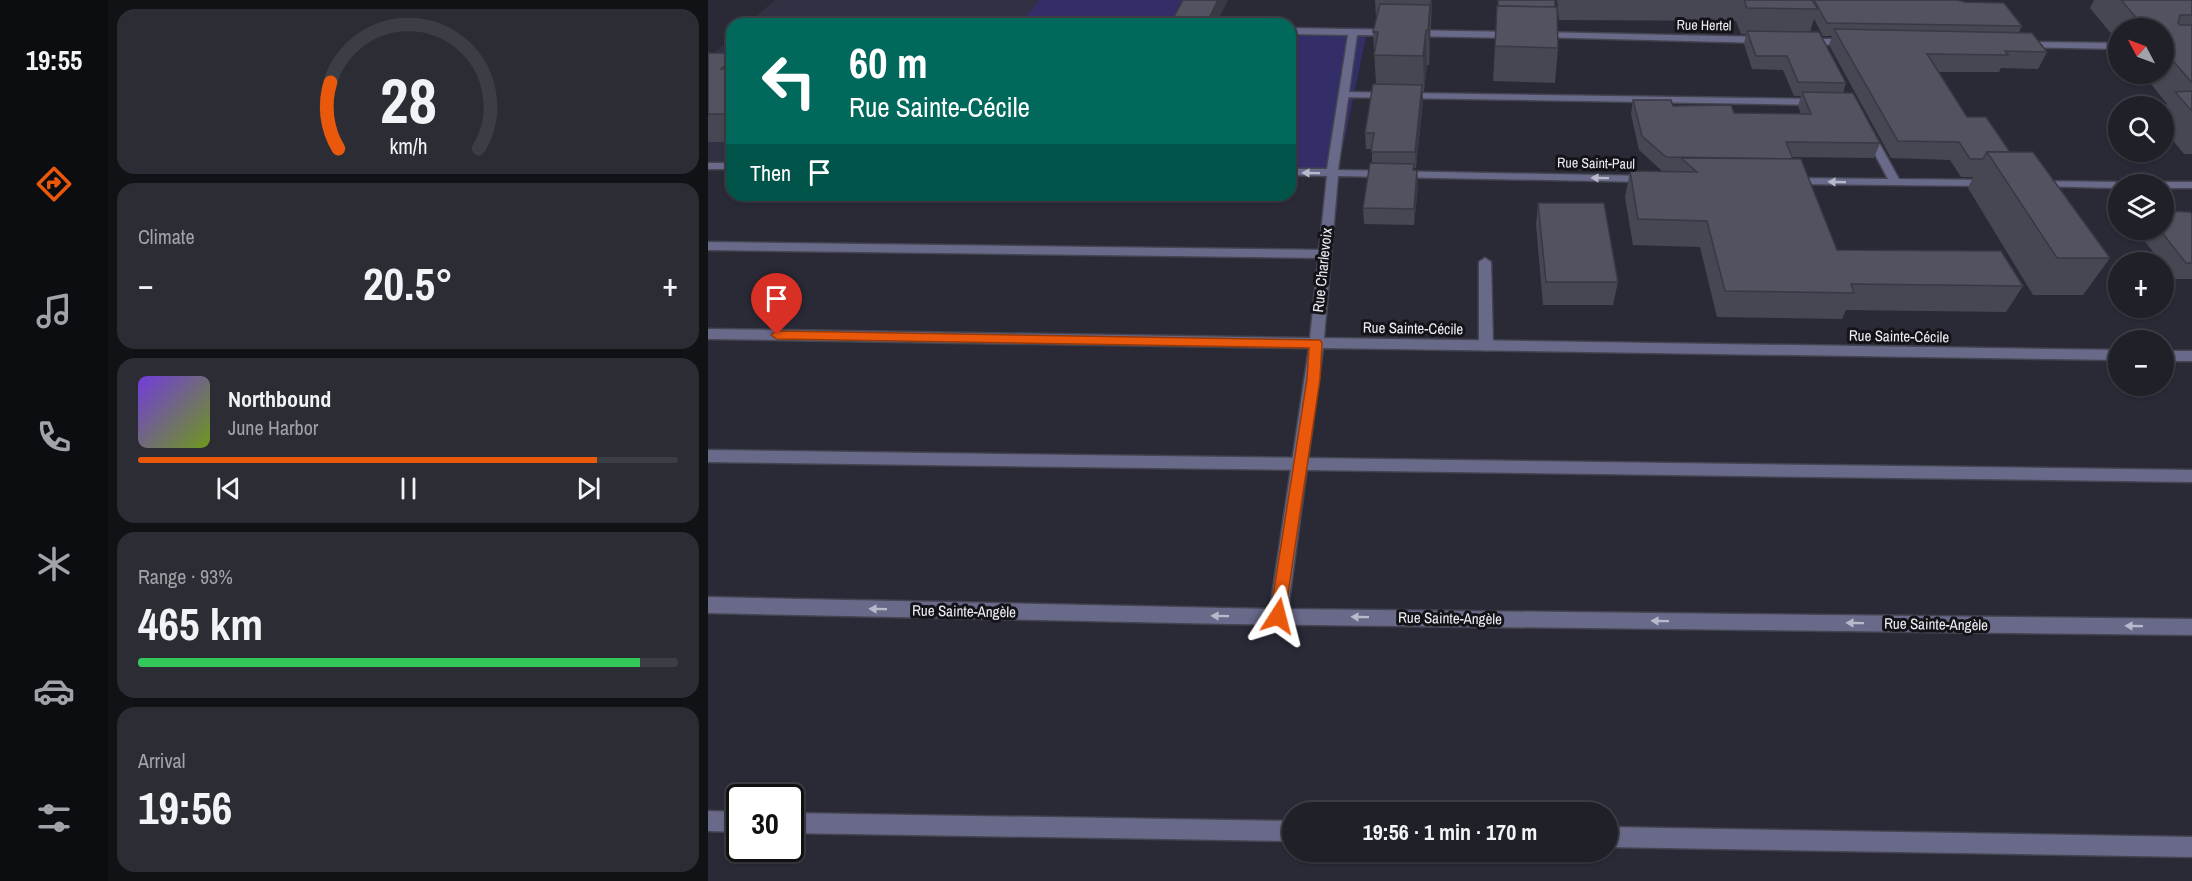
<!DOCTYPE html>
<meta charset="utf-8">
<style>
:root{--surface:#1f2028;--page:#2c2d34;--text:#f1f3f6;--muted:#a1a3a8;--line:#3c3e45;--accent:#ea580c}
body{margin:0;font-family:"Archivo Narrow",sans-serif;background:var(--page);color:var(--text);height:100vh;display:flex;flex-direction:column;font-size:22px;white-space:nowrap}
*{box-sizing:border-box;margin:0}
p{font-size:20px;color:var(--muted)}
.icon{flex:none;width:33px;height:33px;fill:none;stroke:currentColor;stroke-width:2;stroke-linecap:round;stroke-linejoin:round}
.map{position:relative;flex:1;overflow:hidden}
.drawer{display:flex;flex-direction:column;gap:9px;padding:9px;background:#111216;width:600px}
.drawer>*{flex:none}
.hud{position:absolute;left:18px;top:18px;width:570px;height:183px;border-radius:18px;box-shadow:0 2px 4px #0004,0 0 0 2px var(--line);background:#00695c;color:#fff;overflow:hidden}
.needle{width:39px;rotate:311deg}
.fabs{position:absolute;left:1400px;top:18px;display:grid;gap:12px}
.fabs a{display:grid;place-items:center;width:66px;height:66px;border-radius:50%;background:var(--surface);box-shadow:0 2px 4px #0004,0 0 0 2px var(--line);font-size:30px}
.speed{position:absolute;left:18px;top:784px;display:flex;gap:12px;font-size:30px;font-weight:700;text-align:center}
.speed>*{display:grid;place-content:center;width:78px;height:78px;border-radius:50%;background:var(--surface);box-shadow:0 2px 4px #0004,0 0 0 2px var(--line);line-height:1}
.speed .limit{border:3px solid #111;border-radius:9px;background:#fff;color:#111}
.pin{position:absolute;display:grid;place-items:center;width:51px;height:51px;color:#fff;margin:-62px -26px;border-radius:50% 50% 50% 0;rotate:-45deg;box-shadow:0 0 6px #0007}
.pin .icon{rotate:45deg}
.me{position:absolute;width:66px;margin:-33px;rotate:9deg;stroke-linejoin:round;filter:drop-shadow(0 0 4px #0008)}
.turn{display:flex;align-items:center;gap:21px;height:126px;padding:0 24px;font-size:27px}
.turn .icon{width:78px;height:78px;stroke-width:2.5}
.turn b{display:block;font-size:42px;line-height:51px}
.then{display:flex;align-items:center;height:57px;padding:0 24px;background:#0003;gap:12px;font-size:22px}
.big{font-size:45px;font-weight:800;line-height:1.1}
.drawer .tile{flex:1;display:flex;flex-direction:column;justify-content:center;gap:9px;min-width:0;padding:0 21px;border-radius:18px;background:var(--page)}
.drawer .dial{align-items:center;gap:0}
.dial svg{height:156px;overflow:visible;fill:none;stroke:var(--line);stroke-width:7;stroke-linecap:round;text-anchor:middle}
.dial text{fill:var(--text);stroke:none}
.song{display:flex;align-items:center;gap:18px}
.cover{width:72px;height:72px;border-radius:9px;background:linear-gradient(135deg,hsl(260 70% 55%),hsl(80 70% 35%))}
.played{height:6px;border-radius:3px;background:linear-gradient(90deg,var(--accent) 85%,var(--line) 85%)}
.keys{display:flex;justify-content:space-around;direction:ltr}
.heat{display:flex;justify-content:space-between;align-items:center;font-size:33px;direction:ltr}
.charge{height:9px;border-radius:4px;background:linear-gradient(90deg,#34c759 93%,var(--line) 0)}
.trip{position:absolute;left:574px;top:802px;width:336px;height:60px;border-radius:30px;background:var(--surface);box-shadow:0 2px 4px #0004,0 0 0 2px var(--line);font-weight:800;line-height:60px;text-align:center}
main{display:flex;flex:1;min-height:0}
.tab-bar{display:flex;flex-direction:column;width:108px;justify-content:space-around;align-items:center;background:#0c0d10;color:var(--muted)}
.tab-bar .icon{width:42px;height:42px}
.tab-bar .selected{color:var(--accent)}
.tab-bar b{font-size:27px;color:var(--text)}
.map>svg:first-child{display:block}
</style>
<main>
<nav class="tab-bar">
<b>19:55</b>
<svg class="icon selected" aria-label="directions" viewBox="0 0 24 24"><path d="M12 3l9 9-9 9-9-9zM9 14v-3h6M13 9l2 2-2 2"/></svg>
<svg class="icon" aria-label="music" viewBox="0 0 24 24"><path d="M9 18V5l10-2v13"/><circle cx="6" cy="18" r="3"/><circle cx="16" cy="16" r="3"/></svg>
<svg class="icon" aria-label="phone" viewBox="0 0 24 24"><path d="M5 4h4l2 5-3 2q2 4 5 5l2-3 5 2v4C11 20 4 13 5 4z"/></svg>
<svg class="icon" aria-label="climate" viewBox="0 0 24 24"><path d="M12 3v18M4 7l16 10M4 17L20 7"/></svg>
<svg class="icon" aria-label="car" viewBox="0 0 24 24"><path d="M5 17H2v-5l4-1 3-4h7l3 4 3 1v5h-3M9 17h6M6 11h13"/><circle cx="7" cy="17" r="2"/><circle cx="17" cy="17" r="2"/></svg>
<svg class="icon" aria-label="filters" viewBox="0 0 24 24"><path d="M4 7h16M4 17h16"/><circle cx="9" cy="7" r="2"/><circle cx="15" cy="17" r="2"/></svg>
</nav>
<section class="drawer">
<div class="tile dial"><svg viewBox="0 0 100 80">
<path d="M14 69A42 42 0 1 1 86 69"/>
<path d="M14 69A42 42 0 0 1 10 35" stroke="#ea580c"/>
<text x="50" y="56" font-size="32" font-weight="700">28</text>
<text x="50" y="72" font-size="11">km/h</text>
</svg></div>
<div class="tile"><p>Climate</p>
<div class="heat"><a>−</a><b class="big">20.5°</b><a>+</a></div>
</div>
<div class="tile">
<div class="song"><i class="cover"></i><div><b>Northbound</b><p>June Harbor</p></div></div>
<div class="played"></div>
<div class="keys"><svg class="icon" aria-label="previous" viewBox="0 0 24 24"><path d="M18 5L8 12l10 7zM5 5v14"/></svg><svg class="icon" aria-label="pause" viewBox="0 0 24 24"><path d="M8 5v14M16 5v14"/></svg><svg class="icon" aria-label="next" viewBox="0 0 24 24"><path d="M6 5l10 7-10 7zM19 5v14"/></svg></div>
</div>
<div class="tile"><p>Range · 93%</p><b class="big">465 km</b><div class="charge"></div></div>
<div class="tile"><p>Arrival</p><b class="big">19:56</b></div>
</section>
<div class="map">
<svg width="1484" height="881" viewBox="0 0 1484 881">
<rect width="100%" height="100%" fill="#292a36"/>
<g fill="#303143">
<path d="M67,0H331L312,24H39Z"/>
<path d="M24,37V165H0V58Z"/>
</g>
<g fill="#332e68">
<path d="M331,0H519L508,24H312Z"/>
<path d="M660,27L629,176H582V29Z"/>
</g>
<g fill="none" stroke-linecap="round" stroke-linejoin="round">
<g stroke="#444551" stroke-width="3">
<g id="service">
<path d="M635,92L1112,99L1117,102L1112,105L631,97V93Z"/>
<path d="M0,242L616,250L622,254L616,258L0,250Z"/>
<path d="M777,258L783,262L785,346L778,351L771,346V262Z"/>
<path d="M0,450L1484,470V482L0,462Z"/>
<path d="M0,811L32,812V832L0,831Z"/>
<path d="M82,813L585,821V841L82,833Z"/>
<path d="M900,827L1484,837V857L900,847Z"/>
</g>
</g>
<g stroke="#444551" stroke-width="3">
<g id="minor">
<path d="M582,28L807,32L812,35L807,38L649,35L630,170L939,176L945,179L939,182L630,176L616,338L1410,350V360L615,348L580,609L1484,619V635L521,624L0,613V597L562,609L601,348L0,339V329L602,338L619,176L582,175V169H619L640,35L582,34Z"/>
<path d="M831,32L1056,37L1061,40L1056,43L828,37L826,35Z"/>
<path d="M1092,39H1143L1148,42L1143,45L1095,44L1090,41Z"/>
<path d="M1314,42L1410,43V49L1311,47V43Z"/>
<path d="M1160,129L1165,132L1191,179L1281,180L1287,183L1281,186L1083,184L1077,181L1083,178L1180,179L1155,132Z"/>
<rect x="0" y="163" width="24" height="6"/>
<path d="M1329,181L1410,182L1415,184H1410V188L1325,186L1323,184Z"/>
<path d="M1455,182H1484V188H1455V184H1450Z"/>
<rect x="1455" y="351" width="29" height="10"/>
</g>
</g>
<use href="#service" fill="#696a8a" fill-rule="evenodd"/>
<use href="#minor" fill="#696a8a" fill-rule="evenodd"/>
</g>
<g fill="#474753">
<path d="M667,0H724L721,65H719L716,91H715V101L708,168H706V170H709L710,186L706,225L656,224L655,208L664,163V149H658L657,133L668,84L665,32L669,18H668Z"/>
<path d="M849,0H1249L1314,26L1311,32L1339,52L1330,69L1293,68L1291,72H1230L1259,117L1302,152L1402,258L1375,295H1325L1260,188L1265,177H1253L1242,160L1183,158L1121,45L1124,36H1115L1106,19L1102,32L1138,83L1135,93L1172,143L1166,158L1084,157L1129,250L1315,286L1298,312L1138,310L1134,319L1009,317L992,247L925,245L917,197L922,171H954L931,150L923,114L925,100L965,106L1026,113L1093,114L1090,106L1093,96H1086L1075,70L1044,69L1036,44L1038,34H1033L1028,21L851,20Z"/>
<path d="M1386,0H1484V154H1476L1455,128V110L1459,104L1435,74H1455V28H1410V42L1382,8Z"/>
<path d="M787,46L850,48L847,83L785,81Z"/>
<rect x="0" y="53" width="24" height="89"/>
<path d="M830,203L910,282L905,305H835L828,225Z"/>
<path d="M1484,214V279H1465L1455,266V262H1453L1428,230H1455Z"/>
</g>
<g fill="#393943">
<path d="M510,0H520L508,24H498Z"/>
<path d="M722,0H724L723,28Z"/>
<path d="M722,5V39L721,65L720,30Z"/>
<path d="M718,30L719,65L716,91L715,56Z"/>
<path d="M24,60V86L13,69Z"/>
<path d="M714,85L715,101L708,168L707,152Z"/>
<path d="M709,170L710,186L706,225V209Z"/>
</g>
<g fill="#525260" stroke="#393943" stroke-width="1.5">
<path d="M475,0H510L498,24H462Z"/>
<path d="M790,0H847V7L790,6Z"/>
<path d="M1036,0H1104L1110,9L1039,8Z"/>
<path d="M1106,0H1249L1257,2L1296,3L1314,26L1119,23Z"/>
<path d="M1413,0H1484V15H1472L1470,23L1472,25H1484V83L1455,49V28H1437Z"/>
<path d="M672,4L722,5L720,30H718L715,56L666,55L670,32H665Z"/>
<path d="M789,6L849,7L850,48L787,46Z"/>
<path d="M1126,29L1324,33L1339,52L1297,51L1300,55L1219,54L1259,117H1278L1302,152H1279L1275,159H1262L1251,142L1190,141Z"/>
<path d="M1039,31L1111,32L1138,83L1090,82L1079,56H1048Z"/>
<path d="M0,53H24V60L13,69H24V114H0Z"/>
<path d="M665,84L714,85L707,152H663L666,133H657Z"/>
<path d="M1484,91V111L1467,92Z"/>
<path d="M1094,92L1145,93L1172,143L1078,142L1085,159L958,157L934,136L925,100H963L965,106L1023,105L1026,113L1103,114Z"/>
<path d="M1279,152H1325L1402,258H1349Z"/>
<path d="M973,158L1093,159L1129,250L1293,251L1315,286L1143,284L1146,293L1017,291L999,221L930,219L922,171L989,172Z"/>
<path d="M662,163L706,164L705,170H709L706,209L655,208Z"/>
<path d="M830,203H896L910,282H838Z"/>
<path d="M1455,211L1482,212L1484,214V263H1478L1452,230H1455Z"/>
</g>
<defs><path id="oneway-solid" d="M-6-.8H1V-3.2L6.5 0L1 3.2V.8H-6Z" transform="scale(1.5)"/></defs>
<g fill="#b8b9ca">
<use href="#oneway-solid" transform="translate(603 173) rotate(-179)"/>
<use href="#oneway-solid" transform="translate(892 178) rotate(-179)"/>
<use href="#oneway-solid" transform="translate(1129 182) rotate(-179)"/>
<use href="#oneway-solid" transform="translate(170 609) rotate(-179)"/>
<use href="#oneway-solid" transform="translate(512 616) rotate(-179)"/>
<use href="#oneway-solid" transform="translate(652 617) rotate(-179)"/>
<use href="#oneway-solid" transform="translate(952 621) rotate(-179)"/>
<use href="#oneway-solid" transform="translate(1147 623) rotate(-179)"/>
<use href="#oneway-solid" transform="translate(1426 626) rotate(-179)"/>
</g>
<path fill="#ea580c" stroke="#983908" stroke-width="1.5" d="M69,331L612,340L614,343L612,379L576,621L570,623L565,621L562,616L599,379L601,348L69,339L63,335Z"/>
<g text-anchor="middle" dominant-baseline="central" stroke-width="6" stroke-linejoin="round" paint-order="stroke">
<g font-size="14" fill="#ecedf5" stroke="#131318">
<text transform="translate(996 25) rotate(1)">Rue Hertel</text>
<text transform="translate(888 163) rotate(1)">Rue Saint-Paul</text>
</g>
<g font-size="15" fill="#ecedf5" stroke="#131318">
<text transform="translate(614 270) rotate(-84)">Rue Charlevoix</text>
<text transform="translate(705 328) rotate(1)">Rue Sainte-Cécile</text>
<text transform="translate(1191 336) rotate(1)">Rue Sainte-Cécile</text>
<text transform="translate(256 611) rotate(1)">Rue Sainte-Angèle</text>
<text transform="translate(742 618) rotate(1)">Rue Sainte-Angèle</text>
<text transform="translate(1228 624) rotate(1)">Rue Sainte-Angèle</text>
</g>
</g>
</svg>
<div class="fabs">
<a><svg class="needle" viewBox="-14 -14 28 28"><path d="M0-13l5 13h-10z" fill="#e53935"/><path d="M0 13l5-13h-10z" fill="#a1a3a8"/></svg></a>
<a><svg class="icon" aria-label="search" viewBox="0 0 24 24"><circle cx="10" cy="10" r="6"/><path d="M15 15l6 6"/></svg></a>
<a><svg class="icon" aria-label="layers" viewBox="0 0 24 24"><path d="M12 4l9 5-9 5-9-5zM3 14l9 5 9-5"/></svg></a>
<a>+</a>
<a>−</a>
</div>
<div class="speed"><div class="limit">30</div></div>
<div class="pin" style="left:69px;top:335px;background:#d93025"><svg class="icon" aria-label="arrive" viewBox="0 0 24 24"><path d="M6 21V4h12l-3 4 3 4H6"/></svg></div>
<svg class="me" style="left:570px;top:616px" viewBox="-20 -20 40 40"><path d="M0-17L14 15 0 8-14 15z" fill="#ea580c" stroke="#fff" stroke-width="4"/></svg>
<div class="trip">19:56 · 1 min · 170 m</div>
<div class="hud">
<div class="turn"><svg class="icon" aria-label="left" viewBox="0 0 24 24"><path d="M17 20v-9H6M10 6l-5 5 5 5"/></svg><div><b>60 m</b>Rue Sainte-Cécile</div></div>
<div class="then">Then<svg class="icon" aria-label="arrive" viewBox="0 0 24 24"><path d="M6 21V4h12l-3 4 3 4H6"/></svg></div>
</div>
</div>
</main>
